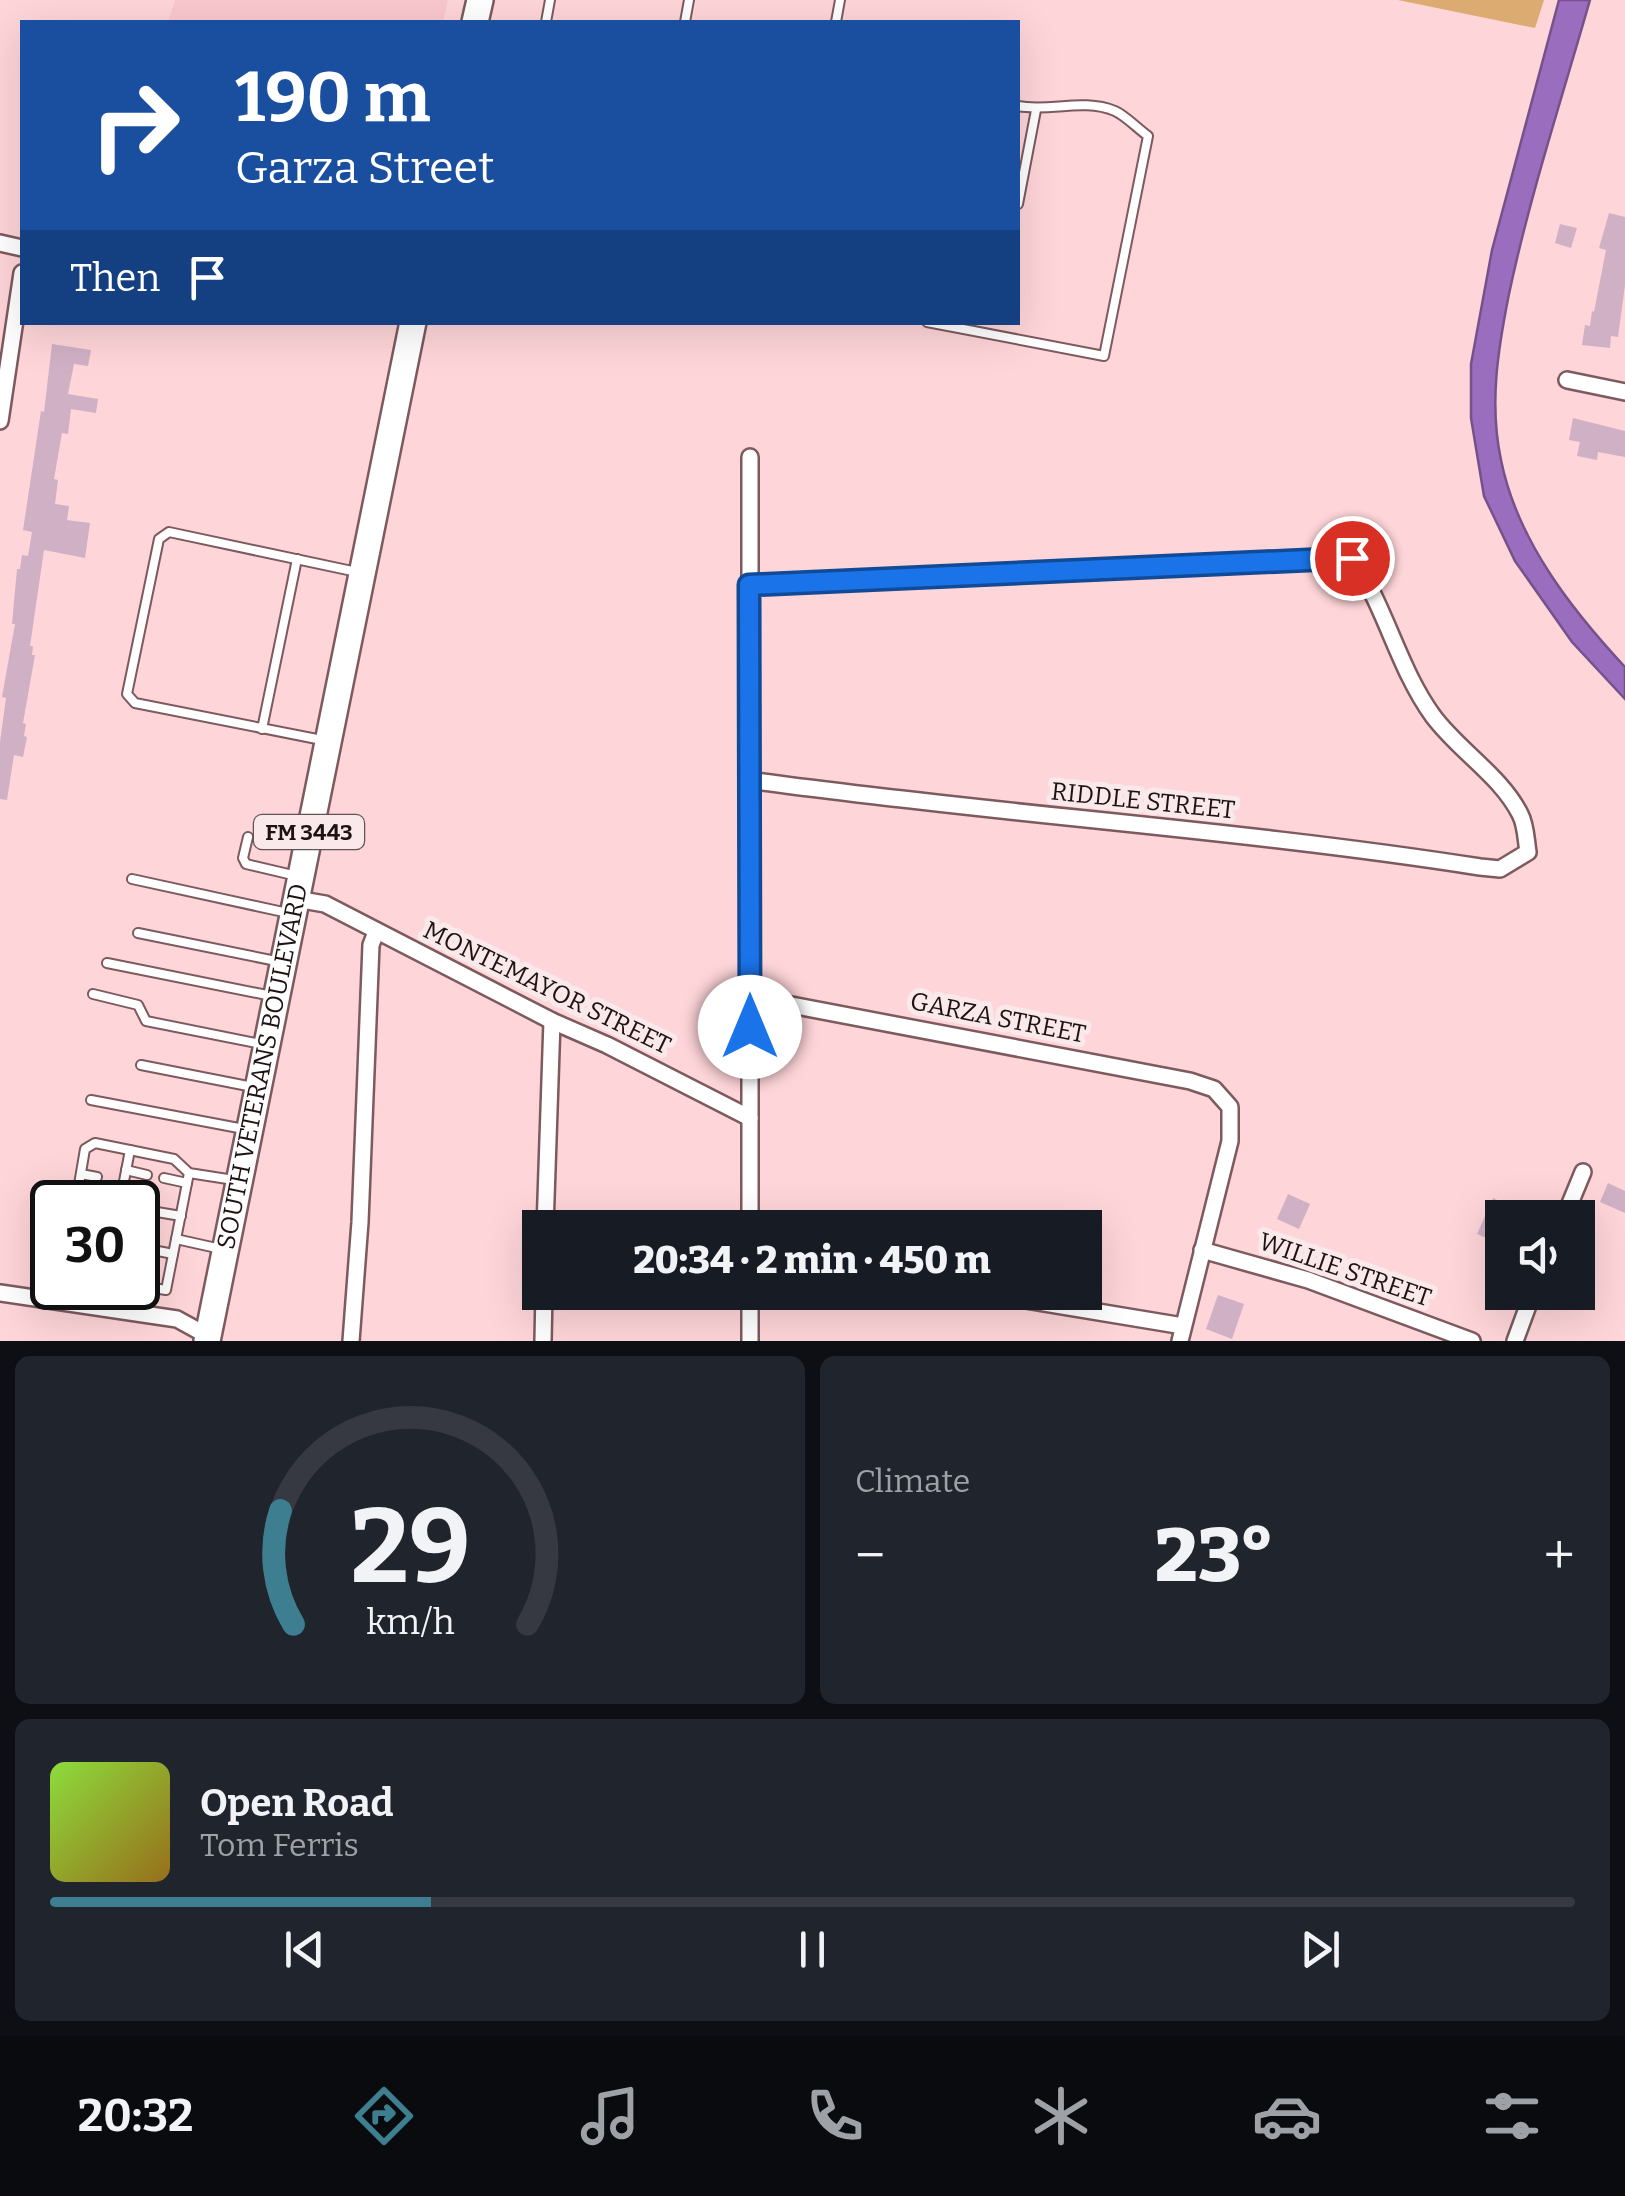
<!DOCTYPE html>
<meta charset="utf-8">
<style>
:root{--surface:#171b24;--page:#20242c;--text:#f1f3f6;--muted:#9ea1a6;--line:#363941;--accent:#3d7f91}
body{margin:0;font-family:Bitter,serif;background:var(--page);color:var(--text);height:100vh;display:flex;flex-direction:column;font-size:38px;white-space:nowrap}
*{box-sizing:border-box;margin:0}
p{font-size:32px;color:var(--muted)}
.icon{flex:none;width:55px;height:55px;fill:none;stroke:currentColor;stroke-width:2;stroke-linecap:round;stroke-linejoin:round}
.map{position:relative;height:1341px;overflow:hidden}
.side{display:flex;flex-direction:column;gap:15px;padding:15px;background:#0d0f14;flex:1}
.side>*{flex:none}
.top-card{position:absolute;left:20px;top:20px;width:1000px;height:305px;border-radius:0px;box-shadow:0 10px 40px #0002;background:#1a4fa0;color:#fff;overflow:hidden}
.buttons{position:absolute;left:1485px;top:1200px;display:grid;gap:20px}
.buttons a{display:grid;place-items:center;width:110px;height:110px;border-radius:0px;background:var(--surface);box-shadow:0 10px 40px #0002;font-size:50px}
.speed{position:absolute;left:30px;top:1180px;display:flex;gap:20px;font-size:50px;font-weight:700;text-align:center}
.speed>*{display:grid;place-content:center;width:130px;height:130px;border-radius:50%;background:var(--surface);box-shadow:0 10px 40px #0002;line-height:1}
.speed .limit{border:5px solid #111;border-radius:15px;background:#fff;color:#111}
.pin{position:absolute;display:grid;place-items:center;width:85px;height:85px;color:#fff;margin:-42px;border:5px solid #fff;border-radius:50%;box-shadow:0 2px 10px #0007}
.me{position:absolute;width:110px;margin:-55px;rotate:0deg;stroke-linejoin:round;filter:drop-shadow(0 0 8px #0008)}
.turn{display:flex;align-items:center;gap:35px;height:210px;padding:0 50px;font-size:45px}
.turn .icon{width:130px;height:130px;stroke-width:2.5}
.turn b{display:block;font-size:70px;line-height:85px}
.then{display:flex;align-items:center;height:95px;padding:0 50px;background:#0003;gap:20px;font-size:38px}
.big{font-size:75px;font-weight:800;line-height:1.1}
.side .card{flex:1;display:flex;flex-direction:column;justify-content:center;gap:15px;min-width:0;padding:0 35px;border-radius:15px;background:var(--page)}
.side .dial{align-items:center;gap:0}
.dial svg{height:260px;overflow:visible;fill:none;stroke:var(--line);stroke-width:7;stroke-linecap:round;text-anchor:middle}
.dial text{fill:var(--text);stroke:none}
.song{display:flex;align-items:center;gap:30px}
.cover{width:120px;height:120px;border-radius:15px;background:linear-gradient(135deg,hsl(90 70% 55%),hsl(40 70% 35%))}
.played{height:10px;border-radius:5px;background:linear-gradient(90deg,var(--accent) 25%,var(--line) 25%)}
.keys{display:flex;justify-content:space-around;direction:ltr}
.heat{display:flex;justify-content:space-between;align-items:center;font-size:55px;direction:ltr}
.side .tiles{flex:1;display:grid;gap:15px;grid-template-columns:1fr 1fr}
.card:last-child{grid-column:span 2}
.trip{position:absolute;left:522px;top:1210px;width:580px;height:100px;border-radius:0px;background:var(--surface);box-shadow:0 10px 40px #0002;font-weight:800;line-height:100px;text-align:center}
.menu{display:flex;height:160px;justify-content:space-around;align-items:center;background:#090b0e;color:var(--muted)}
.menu .icon{width:70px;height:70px}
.menu .active{color:var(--accent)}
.menu b{font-size:45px;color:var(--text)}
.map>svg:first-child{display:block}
</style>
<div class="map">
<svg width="1625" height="1341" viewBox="0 0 1625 1341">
<rect width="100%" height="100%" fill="#fed5d9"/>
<path fill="#f9c8ce" d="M175,0H448L443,22H168Z"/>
<path fill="#dbab71" d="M1398,0H1544L1535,28Z"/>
<path fill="#9b6dbe" stroke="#76528b" stroke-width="2.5" d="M1559,0H1590C1562,98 1530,195 1509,294C1498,349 1489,404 1501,460C1517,540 1571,609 1625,667V699L1572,642L1515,561L1484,496L1471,418V364L1492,250Z"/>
<g fill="#d0b0c4">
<path d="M1609,213L1625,217V285L1618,337L1611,336L1610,348L1582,345L1585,325L1590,326L1592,311L1594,312L1606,250L1599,248Z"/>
<path d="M1560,224L1577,228L1571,248L1555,243Z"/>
<path d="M52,344L91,350L88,366L74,364L68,394L98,399L96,413L71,409L68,434L62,433L54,479L58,480L55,504L69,506L67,520L90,523L85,558L44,550L30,646H33L32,655H35L23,723L26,724L24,736L27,737L23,757L14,755L7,800L0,799V742L6,698L2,697L15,624H12L17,569H20L22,555L28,556L32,532L23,530L41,411L44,412Z"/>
<path d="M1573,418L1625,431V457L1598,452L1597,460L1577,456L1580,442L1569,440Z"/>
<path d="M1608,1183L1625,1191V1213L1600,1202Z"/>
<path d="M1288,1194L1310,1204L1299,1229L1277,1219Z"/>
<path d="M1493,1198L1534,1218H1502V1245L1477,1234Z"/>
<path d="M1218,1295L1244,1304L1232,1339L1206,1329Z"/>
</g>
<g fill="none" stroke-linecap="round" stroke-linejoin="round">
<g stroke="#7c5a5e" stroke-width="12">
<g id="lane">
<path d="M546,22L550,0"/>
<path d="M685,22L689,0"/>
<path d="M836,22L840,0"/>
<path d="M1018,204L1036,110"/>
<path d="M927,322L1104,356L1148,136C1138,129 1126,116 1115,111C1083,98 1050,112 1018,106"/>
<path d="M262,729L297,559"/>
<path d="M322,740L135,703L127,694L159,539L169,532L357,572"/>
<path d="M248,837L243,858L246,864L297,876"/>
<path d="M132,879L288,913"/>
<path d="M138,933L281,962"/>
<path d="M107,963L272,996"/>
<path d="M93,994L138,1005L146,1021L261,1044"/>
<path d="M141,1065L253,1087"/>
<path d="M91,1100L244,1129"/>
<path d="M126,1170L147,1175"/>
<path d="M81,1174L97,1177"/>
<path d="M164,1178L187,1183"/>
<path d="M76,1202L85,1149L95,1143L174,1159L189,1173L234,1180"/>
<path d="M120,1202L130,1150"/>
<path d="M157,1212L181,1216"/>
<path d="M176,1239L221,1249"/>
<path d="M148,1249L173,1254"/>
<path d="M141,1286L166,1290L189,1173"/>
</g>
</g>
<g stroke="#7c5a5e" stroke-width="20">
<g id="street">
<path d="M0,243L22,248"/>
<path d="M1567,380L1625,392"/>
<path d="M0,421L22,273"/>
<path d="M748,780C992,814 1237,829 1480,867L1500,869L1528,852C1526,840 1526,825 1520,814C1501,776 1459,751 1433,716C1398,668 1386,607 1352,558L749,585"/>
<path d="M296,899L325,904L552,1021L607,1045L750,1118"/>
<path d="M749,997L1190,1081L1214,1089L1230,1107V1141L1180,1341"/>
<path d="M1564,1218L1583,1172"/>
<path d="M545,1228L552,1021"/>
<path d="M750,1228V457"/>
<path d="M1202,1250L1308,1280L1472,1341"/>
<path d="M750,1292V1341"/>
<path d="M978,1292L1183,1326"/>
<path d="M0,1293L177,1319L208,1336"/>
<path d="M351,1341L360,1222L371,945L376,932"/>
<path d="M543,1341L544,1292"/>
<path d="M1515,1341L1533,1292"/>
</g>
</g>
<g stroke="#7c5a5e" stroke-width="30">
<g id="primary">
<path d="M475,22L480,0"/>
<path id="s1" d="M207,1341L413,322"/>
</g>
</g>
<use href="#lane" stroke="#fff" stroke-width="8"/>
<use href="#street" stroke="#fff" stroke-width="15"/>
<use href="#primary" stroke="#fff" stroke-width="25"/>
</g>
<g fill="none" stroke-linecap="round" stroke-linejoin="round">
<g stroke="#114b97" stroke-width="25">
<path id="route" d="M750,1027L749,585L1352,558"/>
</g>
<use href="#route" stroke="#1a73e8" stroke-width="18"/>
</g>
<g text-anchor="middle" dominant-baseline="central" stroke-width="10" stroke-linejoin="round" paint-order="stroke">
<rect fill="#fae9eb" stroke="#615254" stroke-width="2.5" x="254" y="815" width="110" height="34" rx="8"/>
<g font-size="22" font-weight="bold" fill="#1f1213">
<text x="309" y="832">FM 3443</text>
</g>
<g font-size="25" fill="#1f1213" stroke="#fae9eb">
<text transform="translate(1143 801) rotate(6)">RIDDLE STREET</text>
<text transform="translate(547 988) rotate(26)">MONTEMAYOR STREET</text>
<text transform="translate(998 1018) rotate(11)">GARZA STREET</text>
<text stroke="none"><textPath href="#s1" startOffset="280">SOUTH VETERANS BOULEVARD</textPath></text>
<text transform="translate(1345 1270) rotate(19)">WILLIE STREET</text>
</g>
</g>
</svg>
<div class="buttons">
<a><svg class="icon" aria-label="sound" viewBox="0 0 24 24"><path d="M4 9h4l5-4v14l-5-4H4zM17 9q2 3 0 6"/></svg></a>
</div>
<div class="speed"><div class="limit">30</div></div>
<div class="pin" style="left:1352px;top:558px;background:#d93025"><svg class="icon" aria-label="arrive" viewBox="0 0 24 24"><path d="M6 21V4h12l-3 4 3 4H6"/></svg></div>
<svg class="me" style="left:750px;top:1027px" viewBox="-20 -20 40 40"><circle r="19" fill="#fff"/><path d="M0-13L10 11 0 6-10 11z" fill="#1a73e8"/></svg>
<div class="trip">20:34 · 2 min · 450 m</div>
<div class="top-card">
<div class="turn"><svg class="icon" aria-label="right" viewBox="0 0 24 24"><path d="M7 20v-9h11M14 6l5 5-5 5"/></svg><div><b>190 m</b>Garza Street</div></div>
<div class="then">Then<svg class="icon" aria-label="arrive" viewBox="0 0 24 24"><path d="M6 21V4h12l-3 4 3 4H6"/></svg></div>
</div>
</div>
<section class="side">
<div class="tiles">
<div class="card dial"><svg viewBox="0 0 100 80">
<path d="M14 69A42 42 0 1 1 86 69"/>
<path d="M14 69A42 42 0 0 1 10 34" stroke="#3d7f91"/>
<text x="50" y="56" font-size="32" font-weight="700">29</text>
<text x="50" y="72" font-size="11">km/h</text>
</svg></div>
<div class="card"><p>Climate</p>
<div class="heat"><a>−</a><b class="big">23°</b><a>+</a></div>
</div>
<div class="card">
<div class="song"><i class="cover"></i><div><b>Open Road</b><p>Tom Ferris</p></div></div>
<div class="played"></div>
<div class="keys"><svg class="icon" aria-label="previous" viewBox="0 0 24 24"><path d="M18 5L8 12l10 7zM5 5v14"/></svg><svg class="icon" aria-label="pause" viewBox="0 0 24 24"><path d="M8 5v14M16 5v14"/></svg><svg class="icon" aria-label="next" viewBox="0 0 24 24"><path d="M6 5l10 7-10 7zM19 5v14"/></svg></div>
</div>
</div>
</section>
<nav class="menu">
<b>20:32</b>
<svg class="icon active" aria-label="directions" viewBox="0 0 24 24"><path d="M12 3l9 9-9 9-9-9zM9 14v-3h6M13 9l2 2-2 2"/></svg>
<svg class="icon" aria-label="music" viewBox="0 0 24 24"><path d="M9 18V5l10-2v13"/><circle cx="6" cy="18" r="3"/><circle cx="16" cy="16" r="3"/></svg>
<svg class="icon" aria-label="phone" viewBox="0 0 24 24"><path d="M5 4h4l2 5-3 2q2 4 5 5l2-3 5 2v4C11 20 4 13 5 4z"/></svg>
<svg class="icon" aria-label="climate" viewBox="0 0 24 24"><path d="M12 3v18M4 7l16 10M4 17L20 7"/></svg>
<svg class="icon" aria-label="car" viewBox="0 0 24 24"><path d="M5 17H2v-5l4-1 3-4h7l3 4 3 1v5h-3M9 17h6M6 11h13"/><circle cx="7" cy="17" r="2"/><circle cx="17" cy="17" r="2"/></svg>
<svg class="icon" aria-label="filters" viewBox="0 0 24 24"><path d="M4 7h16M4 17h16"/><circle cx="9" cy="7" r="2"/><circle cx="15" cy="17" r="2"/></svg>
</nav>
